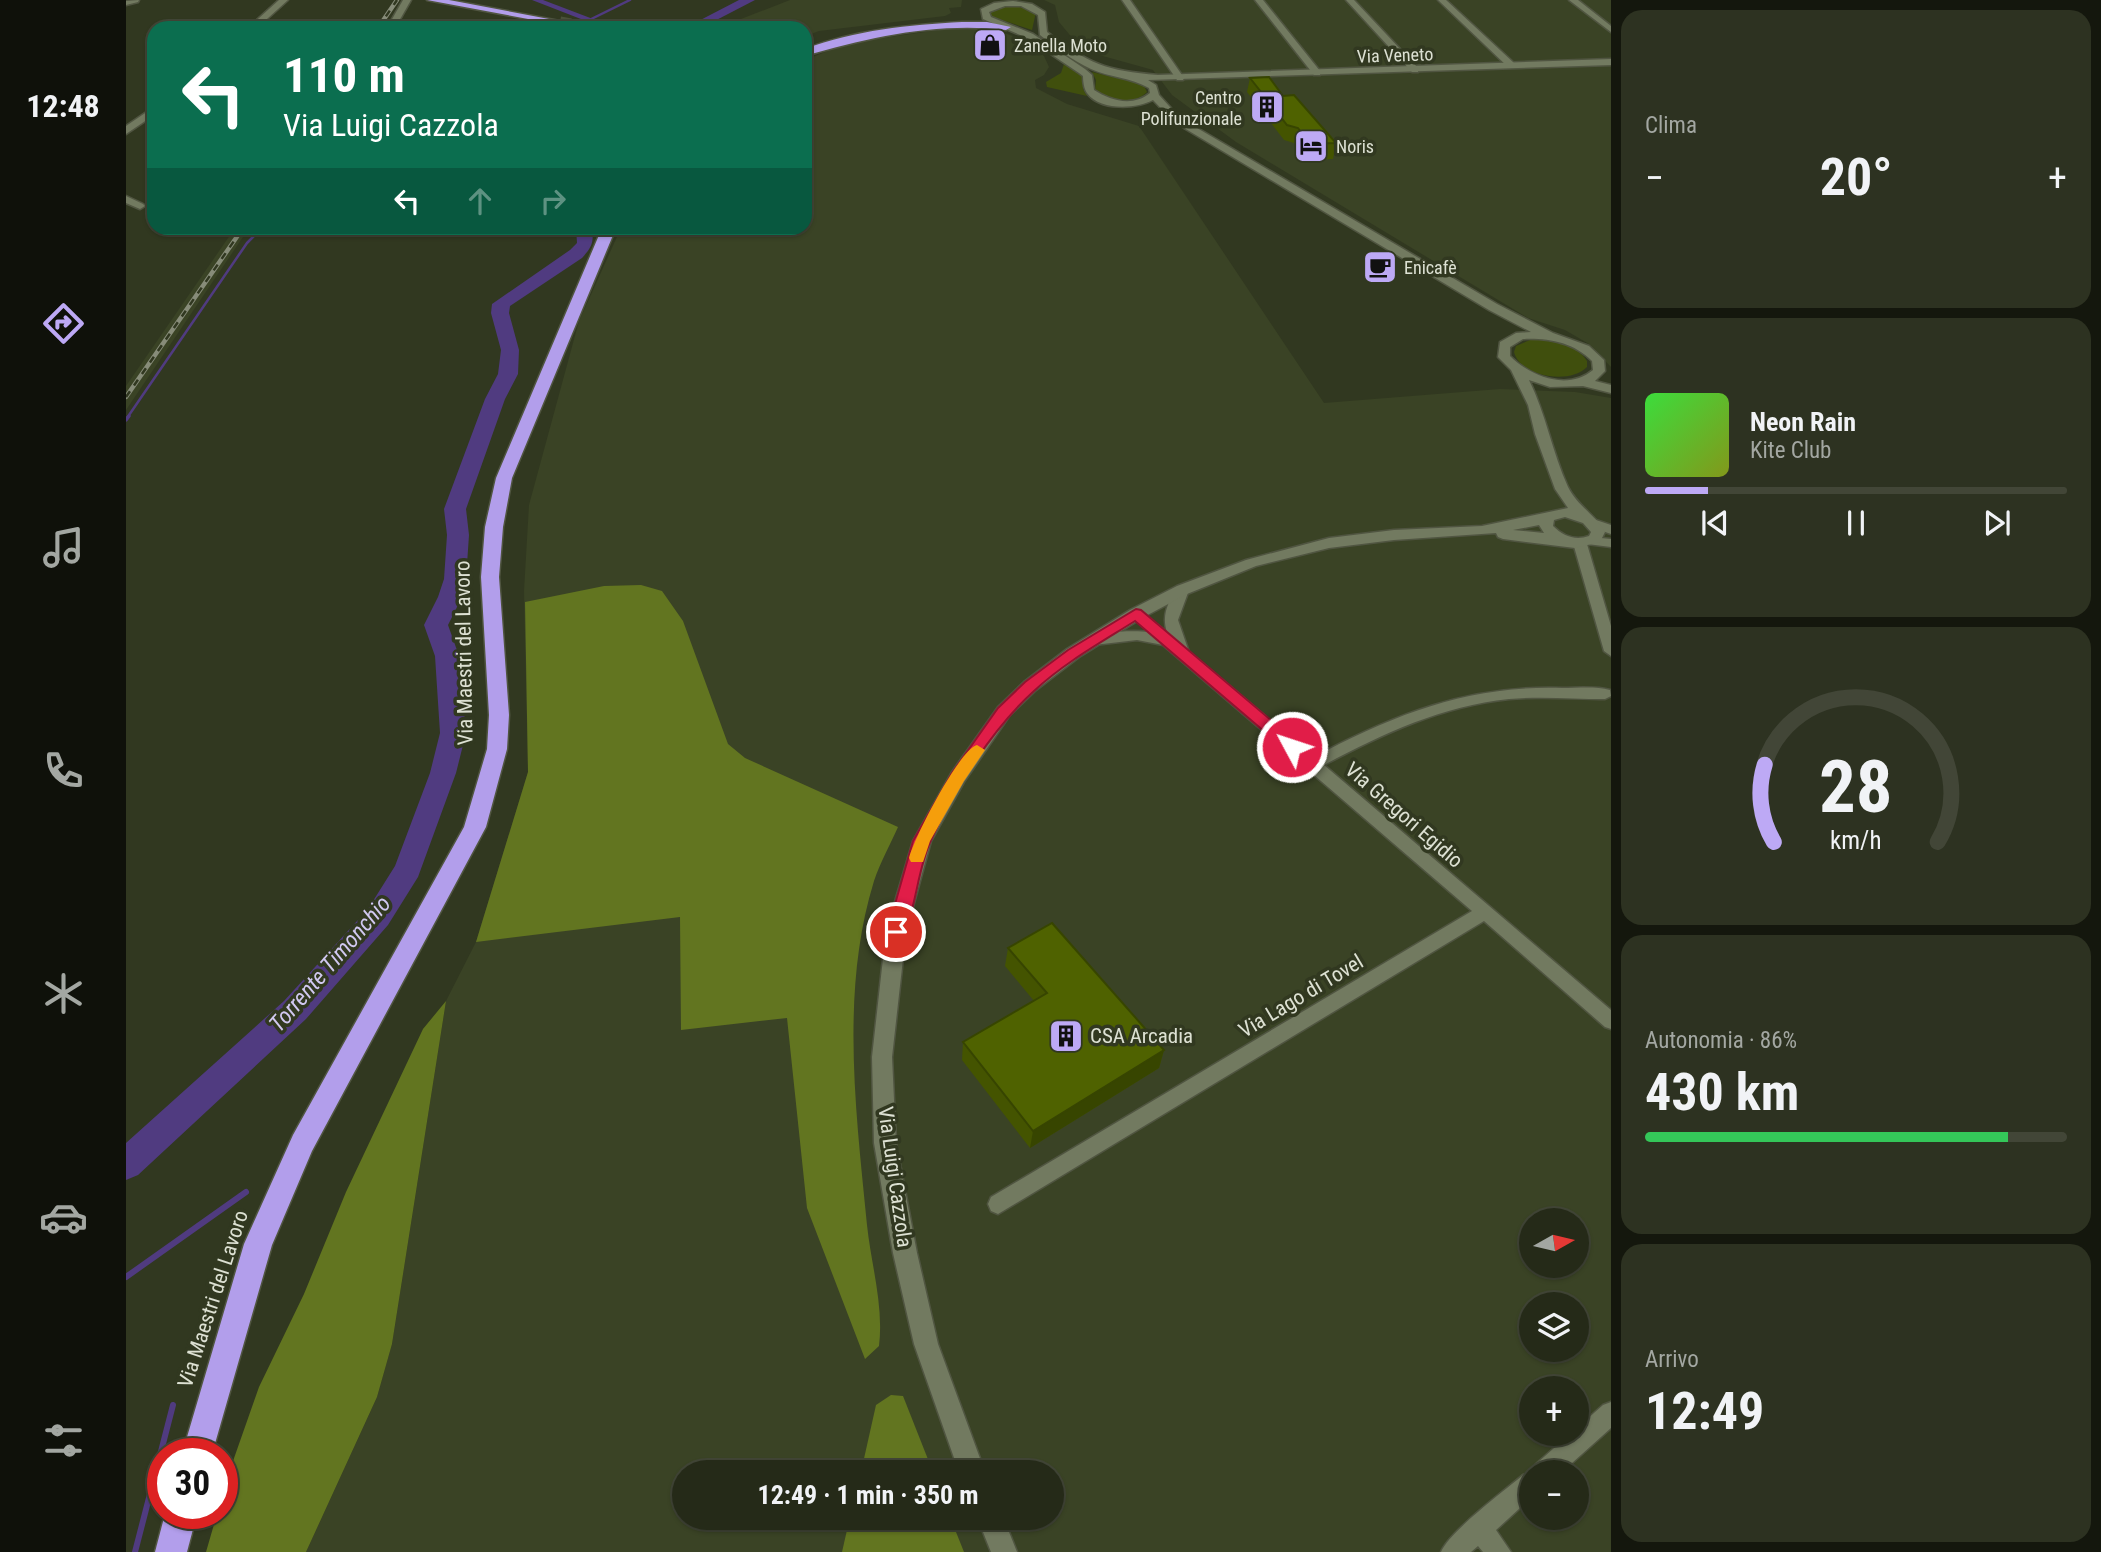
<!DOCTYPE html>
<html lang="it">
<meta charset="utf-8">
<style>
:root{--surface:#252a18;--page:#2d3221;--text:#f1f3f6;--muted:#a3a7a2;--line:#424637;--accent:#bda9f5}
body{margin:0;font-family:"Roboto Condensed",sans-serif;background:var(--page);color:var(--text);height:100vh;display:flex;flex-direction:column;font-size:26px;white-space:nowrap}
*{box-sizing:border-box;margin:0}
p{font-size:23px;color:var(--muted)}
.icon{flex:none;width:38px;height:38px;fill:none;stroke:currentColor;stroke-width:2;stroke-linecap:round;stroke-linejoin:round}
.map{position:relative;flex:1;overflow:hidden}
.side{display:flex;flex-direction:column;gap:10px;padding:10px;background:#14170d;width:490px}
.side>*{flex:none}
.banner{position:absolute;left:21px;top:21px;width:665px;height:214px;border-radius:21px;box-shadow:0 2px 5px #0004,0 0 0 2px var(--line);background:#0b6e4f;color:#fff;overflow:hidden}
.needle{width:46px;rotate:82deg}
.buttons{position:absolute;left:1393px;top:1208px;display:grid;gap:14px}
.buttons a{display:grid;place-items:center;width:70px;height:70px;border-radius:50%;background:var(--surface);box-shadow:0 2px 5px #0004,0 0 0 2px var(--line);font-size:35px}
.speed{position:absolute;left:21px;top:1438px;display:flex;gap:14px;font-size:35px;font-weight:700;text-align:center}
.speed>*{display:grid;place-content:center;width:91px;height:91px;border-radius:50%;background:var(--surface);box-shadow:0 2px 5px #0004,0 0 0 2px var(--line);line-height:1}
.speed .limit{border:10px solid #d22;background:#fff;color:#111}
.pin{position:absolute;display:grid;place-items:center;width:60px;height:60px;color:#fff;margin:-30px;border:4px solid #fff;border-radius:50%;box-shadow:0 2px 7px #0007}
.me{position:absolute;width:77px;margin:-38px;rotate:310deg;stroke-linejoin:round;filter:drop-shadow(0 0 5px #0008)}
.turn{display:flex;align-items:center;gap:24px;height:147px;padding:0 21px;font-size:32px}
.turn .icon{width:91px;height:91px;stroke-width:2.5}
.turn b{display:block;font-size:49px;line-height:60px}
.lanes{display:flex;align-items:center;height:66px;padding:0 21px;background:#0003;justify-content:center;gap:35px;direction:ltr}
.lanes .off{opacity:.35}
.big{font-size:52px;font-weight:700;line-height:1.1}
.side .widget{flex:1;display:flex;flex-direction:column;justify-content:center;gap:10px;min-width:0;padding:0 24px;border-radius:21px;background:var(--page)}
.side .dial{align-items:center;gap:0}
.dial svg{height:182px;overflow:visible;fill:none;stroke:var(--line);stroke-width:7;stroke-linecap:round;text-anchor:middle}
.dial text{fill:var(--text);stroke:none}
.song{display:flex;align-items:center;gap:21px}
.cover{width:84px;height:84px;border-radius:10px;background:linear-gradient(135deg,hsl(120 70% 55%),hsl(70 70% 35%))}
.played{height:7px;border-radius:4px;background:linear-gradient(90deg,var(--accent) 15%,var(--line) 15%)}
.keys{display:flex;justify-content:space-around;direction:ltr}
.heat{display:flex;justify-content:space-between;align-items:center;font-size:38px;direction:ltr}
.charge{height:10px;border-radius:5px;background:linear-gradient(90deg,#34c759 86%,var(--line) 0)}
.trip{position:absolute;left:546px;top:1460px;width:392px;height:70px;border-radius:35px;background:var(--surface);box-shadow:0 2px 5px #0004,0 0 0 2px var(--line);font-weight:700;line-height:70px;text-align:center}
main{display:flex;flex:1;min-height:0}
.dock{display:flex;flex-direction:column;width:126px;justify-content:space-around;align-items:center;background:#0f110a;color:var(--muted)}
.dock .icon{width:49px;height:49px}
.dock .on{color:var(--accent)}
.dock b{font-size:32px;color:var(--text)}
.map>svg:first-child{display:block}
</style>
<main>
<nav class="dock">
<b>12:48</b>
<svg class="icon on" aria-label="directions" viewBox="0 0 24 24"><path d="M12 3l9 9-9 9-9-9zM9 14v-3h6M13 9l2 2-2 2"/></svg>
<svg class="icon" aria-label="music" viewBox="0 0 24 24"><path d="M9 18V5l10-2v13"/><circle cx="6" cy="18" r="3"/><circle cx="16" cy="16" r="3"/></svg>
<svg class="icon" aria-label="phone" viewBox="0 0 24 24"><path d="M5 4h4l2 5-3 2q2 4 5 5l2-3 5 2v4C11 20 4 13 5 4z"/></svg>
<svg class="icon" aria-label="climate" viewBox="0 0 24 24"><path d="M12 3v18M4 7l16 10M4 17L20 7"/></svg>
<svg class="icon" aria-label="car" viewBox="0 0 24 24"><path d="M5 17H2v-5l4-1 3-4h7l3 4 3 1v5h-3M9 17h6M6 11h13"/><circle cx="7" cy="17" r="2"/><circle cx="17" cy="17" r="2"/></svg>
<svg class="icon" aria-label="filters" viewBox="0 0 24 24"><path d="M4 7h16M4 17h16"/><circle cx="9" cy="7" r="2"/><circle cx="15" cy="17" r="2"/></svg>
</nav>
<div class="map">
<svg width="1485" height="1552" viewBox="0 0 1485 1552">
<rect width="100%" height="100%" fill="#313820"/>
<g fill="#3a4325" fill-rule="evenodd">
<path d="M664,0H836L835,7L823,8L825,13L819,16L693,31L685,34L679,33V28H592Z"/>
<path d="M918,0H1485V367L1463,344L1439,330L1402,318L1110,142L1046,95L1027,70L966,53L948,40L933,22L929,5Z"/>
<path d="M833,27L866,29L902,41L918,56L923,67L918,75L909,80L910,88L941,104L1013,126L1198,403L1374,389L1449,392L1485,398V1552H180L251,1397L266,1344L320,1001L350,942L402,772L398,591L403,505L453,321L495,228H679V60L722,43ZM1405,1220H1451V1265H1405ZM1405,1304H1451V1349H1405ZM1405,1388H1451V1433H1405ZM558,1472H926V1517H558ZM1405,1472H1451V1517H1405Z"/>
<path d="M109,228H123L0,410V386Z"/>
</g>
<g fill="#404f0d">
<path d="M890,6L910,12L906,30L864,16L863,13L870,8Z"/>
<path d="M939,61L958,77L957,89L961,96L921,87L920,82L935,73Z"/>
<path d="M966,72L1012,83L1018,86L1021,92C1009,105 981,102 969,90L970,80Z"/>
<path d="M1404,340C1425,339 1449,343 1461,361V367C1444,385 1394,377 1388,352L1390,346Z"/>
</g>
<g fill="#627520">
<path d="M515,585L536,591L557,621L602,744L619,758L772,827C764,845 754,863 748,881C714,991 730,1112 741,1225C745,1264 758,1306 753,1346L739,1359L681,1208L661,1018L555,1030L554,917L350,942L402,772L399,602L478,586Z"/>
<path d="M320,1001L266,1344L251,1397L180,1552H80L91,1514H96V1494L100,1481L133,1387L178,1294L220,1192L297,1029Z"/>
<path d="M765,1395L777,1396L807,1472H735L750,1405Z"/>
<path d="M724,1517H824L838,1552H716Z"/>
</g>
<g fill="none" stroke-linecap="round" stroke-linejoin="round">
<g stroke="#503b80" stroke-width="2.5">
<path d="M447,28L504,0"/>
<path d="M1,418L121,243L130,234L154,228"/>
</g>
<path stroke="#503b80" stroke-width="3.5" d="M0,420L3,416"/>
<g stroke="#503b80" stroke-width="6">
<path d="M0,1277L120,1192"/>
<path d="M9,1552L47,1405"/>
</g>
<path fill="#503b80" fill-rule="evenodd" d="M406,0H417L467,19L460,21Z"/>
<g fill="#503b80" fill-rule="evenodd">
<path d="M613,0H629L575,28H559Z"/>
<path d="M450,228H466C468,242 466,247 456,258L384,306L383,313L393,350L392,374L379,399L340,509L343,535L340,579L336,597L322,625L333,656L340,733L330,773L292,877L262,925L180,1019L12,1175L0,1180V1143L158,1001L242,909L269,866L304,773L314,733L309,656L298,625L312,597L318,579L321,535L318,509L359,399L372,374L375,350L365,313L366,304L444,250L451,243Z"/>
</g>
<path stroke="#4b513b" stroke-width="11" stroke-dasharray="11 5" stroke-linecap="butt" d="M434,22L466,28"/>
<g stroke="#505541" stroke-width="3">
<g id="street">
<path d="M13,0L12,2L0,5V1Z"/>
<path d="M277,0H285L269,28H261Z"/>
<path d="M996,0H1004L1058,78L1057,80H1051Z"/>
<path d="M1129,0H1137L1194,71V75H1188Z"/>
<path d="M1220,0H1228L1292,68V72H1286Z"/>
<path d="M1312,0H1320L1388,63V67H1382Z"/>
<path d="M1443,0H1452L1485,26V32Z"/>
<path d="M134,19H137L142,28H134L130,21Z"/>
<path d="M0,196L17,204L19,206L14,209L0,203Z"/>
<path d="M1467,519L1485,525V534L1462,526V520Z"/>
<path d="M1465,537L1485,539V547L1461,544L1485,626V656L1478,651L1447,543L1449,540H1459Z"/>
<path d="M1056,586L1063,590L1052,620L1063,652L1188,757C1269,714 1343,685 1436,688C1452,688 1470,686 1484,690L1485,696L1479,699C1447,699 1415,696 1383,699C1316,706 1256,734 1198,765L1485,1010V1029L1479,1027L1358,921L872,1214L865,1211L862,1204L865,1197L1346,911L1037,645L1011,640L968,645L961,640C970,631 1009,630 1023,632L1003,614L1010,609L1041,632C1035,615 1043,601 1051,587Z"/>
<path d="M1485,1402V1428L1436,1472H1407L1410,1464L1445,1433H1451V1428L1477,1405Z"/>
<path d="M1406,1472L1405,1498L1370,1530L1385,1552H1357L1352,1546L1345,1552H1315C1324,1531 1377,1492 1397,1475Z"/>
</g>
</g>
<g stroke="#505541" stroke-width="3">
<g id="secondary">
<path d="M153,0H162L131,28H122Z"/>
<path d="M887,1L906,4L919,12L921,32C962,64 981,71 1032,75L1485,59V65L1022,80L1030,85L1033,95L1054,118L1371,304L1427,333L1463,346L1478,360L1479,371L1469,381L1485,385V393L1457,386L1424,387L1403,380C1420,414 1426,452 1442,487C1452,507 1470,515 1479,532L1474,542L1449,548L1377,539L1372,537L1370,533L1268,540L1203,548L1130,566L1061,594L1016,618L953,657L910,690L884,715L838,782L805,841L780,932L766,1057L770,1143L791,1253L812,1344L859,1472H833L788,1344L767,1253L748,1143L746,1057L760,932L787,841L826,772L872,707L898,682L941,649L1004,610L1051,586L1120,560L1203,538L1268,530L1356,526L1442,508L1429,489L1409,434L1402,405L1385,370L1372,357L1374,342L1390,333L1405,332L1363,310L1048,122L1027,100C1010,109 974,111 961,93C958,89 957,81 957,76L953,73L901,38L857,19L855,9L868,3ZM895,6L912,15L914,35C930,48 946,60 965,69C985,78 1004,77 1023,88L1024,93C1007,107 985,101 968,90L966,75L959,69L907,34L865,17L863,12L879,6ZM1397,339C1422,338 1447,342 1466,361L1467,370C1442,391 1405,377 1384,356V347ZM1439,517L1457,523L1465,532L1463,536C1449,541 1437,536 1427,526L1428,520ZM1413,525L1418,533L1387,530Z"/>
<path d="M28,107V115L0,134V126Z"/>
<path d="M851,1517H877L891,1552H865Z"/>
</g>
</g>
<g stroke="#505541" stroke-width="3">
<g id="highway">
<path d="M301,0H323L439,22L434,25Z"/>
<path d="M836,22H861L885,27L880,30C811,22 745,37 679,56V49C729,30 783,25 836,22Z"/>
<path d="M476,228H490L386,478L377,527L373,577L383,715L381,749L360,827L186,1151L146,1245L86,1454H56L118,1244L167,1135L338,827L361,749L363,715L355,577L359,527L370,478Z"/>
<path d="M39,1514H71L61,1552H29Z"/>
</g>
</g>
<use href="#street" fill="#727a60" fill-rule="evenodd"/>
<use href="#secondary" fill="#727a60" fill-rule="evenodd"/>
<use href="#highway" fill="#b29eeb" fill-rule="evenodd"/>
<g stroke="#878c79" stroke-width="4.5">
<g id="rail">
<path d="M252,28L271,0"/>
<path d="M0,397L117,228"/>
</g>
</g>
<use href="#rail" stroke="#313820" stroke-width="2.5" stroke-dasharray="7" stroke-linecap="butt"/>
</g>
<g fill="#445400">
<path d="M1124,78L1210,143L1207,159L1180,160L1168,143L1158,140L1121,92Z"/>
<path d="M882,948L1038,1050L1033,1068L904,1148L836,1060L837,1042L908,1001L879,966Z"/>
</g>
<path fill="#374500" d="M1038,1050L1033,1068L904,1148L907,1131Z"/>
<g fill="#4f6200" stroke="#374500" stroke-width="2">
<path d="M1143,77L1157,96L1168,95L1210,143L1184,144L1172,128L1161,125L1124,78Z"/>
<path d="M926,923L1038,1050L907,1131L837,1042L921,993L882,948Z"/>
</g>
<path fill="#e11d48" stroke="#92132f" stroke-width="2" d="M1010,609L1015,610L1172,743L1174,747L1172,751H1161L1009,621C974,643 938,663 908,691C867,728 828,789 805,840C791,870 791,907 776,937L770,939L764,937L761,932L787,841L826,773L872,708L899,682L942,650Z"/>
<path fill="#f59e0b" d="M851,745L859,750L838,781L804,841L797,862H785L783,858C788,838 833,750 851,745Z"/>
<defs>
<g id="shop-square" transform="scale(1.75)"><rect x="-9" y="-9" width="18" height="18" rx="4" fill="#bda9f5" stroke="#313820"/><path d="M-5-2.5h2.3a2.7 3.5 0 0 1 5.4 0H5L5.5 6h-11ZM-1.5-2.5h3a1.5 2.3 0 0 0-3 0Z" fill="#111"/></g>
<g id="building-square" transform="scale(1.75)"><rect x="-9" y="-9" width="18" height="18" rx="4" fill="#bda9f5" stroke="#313820"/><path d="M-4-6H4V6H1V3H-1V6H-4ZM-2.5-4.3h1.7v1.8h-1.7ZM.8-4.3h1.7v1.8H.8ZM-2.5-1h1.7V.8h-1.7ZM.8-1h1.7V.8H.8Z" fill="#111"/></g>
<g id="hotel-square" transform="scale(1.75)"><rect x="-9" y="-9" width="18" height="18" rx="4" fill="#bda9f5" stroke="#313820"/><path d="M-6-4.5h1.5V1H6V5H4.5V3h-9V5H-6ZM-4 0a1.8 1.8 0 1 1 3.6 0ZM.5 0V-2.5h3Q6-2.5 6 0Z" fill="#111"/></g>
<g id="cafe-square" transform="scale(1.75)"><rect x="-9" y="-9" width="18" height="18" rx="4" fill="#bda9f5" stroke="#313820"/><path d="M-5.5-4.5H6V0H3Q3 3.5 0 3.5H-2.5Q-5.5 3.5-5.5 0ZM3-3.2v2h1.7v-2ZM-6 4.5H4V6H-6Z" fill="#111"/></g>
</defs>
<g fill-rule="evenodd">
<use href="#shop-square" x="864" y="45"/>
<use href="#building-square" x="1141" y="107"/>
<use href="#hotel-square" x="1185" y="146"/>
<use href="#cafe-square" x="1254" y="267"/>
<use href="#building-square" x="940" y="1036"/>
</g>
<g text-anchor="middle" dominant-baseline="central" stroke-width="7" stroke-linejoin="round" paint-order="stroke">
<g font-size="18" fill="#dde1d3" stroke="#313820" text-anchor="start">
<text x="888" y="45">Zanella Moto</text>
<text x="1116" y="97" text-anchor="end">Centro<tspan x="1116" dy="21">Polifunzionale</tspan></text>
<text x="1210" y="146">Noris</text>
<text x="1278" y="267">Enicafè</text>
</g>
<g font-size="18" fill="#dde1d3" stroke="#313820">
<text transform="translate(1269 55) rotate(-2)">Via Veneto</text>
</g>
<g font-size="21" fill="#dde1d3" stroke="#313820">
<text transform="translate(338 653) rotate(-91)">Via Maestri del Lavoro</text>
<text transform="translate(1278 815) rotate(41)">Via Gregori Egidio</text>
<text transform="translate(1175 996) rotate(-31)">Via Lago di Tovel</text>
<text transform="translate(769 1177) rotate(82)">Via Luigi Cazzola</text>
<text transform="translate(87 1299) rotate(-72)">Via Maestri del Lavoro</text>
</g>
<g font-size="21" fill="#dde1d3" stroke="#313820" text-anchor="start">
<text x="964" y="1036">CSA Arcadia</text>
</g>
<g font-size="23" font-style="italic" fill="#d1c8f1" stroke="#313820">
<text transform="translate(204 964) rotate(-49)">Torrente Timonchio</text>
</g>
</g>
</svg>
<div class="buttons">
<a><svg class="needle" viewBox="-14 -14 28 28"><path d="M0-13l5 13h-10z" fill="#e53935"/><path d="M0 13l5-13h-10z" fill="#a3a7a2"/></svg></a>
<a><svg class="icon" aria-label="layers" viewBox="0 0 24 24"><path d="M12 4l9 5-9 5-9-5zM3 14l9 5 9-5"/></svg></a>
<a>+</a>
<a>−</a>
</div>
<div class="speed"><div class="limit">30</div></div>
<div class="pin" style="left:770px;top:932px;background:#d93025"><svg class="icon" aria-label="arrive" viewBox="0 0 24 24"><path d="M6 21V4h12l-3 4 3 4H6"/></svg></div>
<svg class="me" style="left:1166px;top:747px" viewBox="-20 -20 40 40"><circle r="17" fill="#e11d48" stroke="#fff" stroke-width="3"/><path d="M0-11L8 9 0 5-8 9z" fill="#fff"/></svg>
<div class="trip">12:49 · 1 min · 350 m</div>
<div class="banner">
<div class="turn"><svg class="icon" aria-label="left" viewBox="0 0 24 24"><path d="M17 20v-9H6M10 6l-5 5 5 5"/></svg><div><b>110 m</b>Via Luigi Cazzola</div></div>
<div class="lanes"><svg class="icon" aria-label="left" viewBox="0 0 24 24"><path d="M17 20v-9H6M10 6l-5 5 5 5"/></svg><svg class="icon off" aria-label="ahead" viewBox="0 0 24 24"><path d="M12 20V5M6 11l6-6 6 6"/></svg><svg class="icon off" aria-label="right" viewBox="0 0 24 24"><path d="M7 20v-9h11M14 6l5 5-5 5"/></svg></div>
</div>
</div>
<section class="side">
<div class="widget"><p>Clima</p>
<div class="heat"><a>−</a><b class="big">20°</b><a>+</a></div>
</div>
<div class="widget">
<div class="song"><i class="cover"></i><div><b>Neon Rain</b><p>Kite Club</p></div></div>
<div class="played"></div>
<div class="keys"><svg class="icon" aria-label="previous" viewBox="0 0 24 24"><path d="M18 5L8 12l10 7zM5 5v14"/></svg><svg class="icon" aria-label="pause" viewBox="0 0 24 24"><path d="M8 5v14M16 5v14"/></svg><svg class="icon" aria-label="next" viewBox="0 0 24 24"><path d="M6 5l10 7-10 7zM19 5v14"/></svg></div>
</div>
<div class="widget dial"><svg viewBox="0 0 100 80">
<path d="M14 69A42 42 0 1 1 86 69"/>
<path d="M14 69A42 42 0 0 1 10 35" stroke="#bda9f5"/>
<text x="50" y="56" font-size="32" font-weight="700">28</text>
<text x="50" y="72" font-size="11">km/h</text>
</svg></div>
<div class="widget"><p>Autonomia · 86%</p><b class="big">430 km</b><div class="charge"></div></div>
<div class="widget"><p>Arrivo</p><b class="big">12:49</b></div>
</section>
</main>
